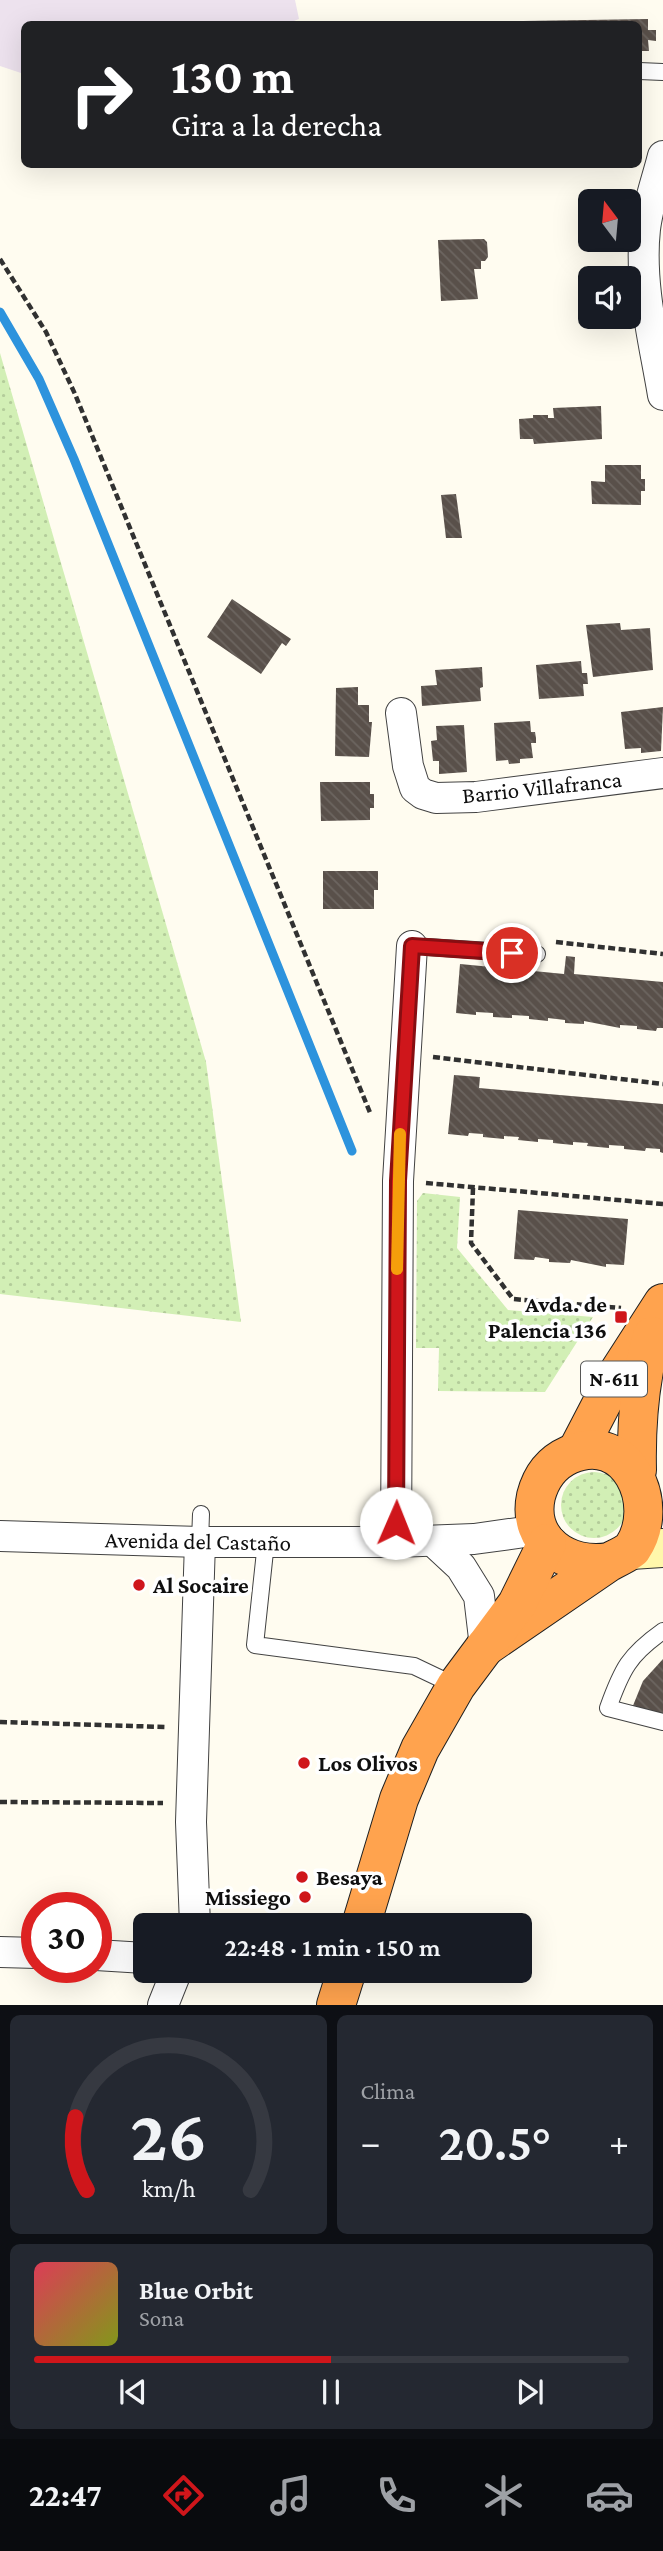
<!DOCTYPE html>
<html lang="es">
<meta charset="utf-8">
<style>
:root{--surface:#171b24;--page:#242831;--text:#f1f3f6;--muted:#9ea1a6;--line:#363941;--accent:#cf161b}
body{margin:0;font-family:"Crimson Pro",serif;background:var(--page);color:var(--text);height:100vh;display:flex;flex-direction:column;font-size:26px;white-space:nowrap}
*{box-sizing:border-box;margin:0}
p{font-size:23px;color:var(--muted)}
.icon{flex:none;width:38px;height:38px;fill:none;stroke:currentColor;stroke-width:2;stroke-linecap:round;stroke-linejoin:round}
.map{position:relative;height:2005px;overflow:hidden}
.details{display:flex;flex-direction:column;gap:10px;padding:10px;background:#0d0f14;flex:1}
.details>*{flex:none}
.banner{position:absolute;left:21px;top:21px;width:621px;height:147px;border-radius:10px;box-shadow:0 7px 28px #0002;background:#202124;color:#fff;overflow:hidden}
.needle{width:46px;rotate:344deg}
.tools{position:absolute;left:578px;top:189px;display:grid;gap:14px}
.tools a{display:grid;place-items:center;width:63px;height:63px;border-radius:10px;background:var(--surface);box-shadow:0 7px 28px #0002;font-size:35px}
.speed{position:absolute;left:21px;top:1892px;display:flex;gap:14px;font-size:35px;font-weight:700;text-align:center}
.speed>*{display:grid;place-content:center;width:91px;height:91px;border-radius:50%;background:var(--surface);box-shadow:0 7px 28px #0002;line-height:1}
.speed .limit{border:10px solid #d22;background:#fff;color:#111}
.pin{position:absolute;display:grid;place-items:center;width:60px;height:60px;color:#fff;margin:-30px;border:4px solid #fff;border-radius:50%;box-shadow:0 2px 7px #0007}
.me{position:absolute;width:77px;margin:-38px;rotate:1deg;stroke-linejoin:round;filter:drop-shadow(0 0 5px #0008)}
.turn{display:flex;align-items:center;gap:24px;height:147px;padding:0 35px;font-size:32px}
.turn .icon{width:91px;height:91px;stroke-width:2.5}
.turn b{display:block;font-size:49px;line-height:60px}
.big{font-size:52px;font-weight:600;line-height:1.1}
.details .widget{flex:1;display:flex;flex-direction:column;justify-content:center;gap:10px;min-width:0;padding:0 24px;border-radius:10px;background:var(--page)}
.details .dial{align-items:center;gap:0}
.dial svg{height:182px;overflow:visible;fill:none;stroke:var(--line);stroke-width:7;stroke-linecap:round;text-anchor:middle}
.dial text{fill:var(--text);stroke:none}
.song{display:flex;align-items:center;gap:21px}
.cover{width:84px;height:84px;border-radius:10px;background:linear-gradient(135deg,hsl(350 70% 55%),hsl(70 70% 35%))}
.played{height:7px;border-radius:4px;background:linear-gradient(90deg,var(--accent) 50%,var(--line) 50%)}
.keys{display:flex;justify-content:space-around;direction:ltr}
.heat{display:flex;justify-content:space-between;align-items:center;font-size:38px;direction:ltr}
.details .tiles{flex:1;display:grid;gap:10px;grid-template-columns:1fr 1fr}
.widget:last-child{grid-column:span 2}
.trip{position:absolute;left:133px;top:1913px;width:399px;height:70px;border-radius:10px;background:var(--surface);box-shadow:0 7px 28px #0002;font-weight:600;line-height:70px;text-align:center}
.dock{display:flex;height:112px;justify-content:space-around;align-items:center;background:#090b0e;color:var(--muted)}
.dock .icon{width:49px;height:49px}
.dock .on{color:var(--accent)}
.dock b{font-size:32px;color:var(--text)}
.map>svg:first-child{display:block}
</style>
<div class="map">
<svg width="663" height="2005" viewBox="0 0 663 2005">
<defs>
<pattern id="grass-dots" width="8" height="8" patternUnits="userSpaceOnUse" patternTransform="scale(1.75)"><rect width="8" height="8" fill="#d2efb5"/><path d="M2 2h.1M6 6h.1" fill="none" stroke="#b3cc9a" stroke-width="1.8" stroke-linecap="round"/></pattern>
<pattern id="building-back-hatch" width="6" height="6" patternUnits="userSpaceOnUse" patternTransform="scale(1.75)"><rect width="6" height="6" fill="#59504a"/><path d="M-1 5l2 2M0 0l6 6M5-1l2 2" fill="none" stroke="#6c6560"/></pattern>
</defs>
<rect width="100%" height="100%" fill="#fffcf0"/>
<path fill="#ede2ee" d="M0,0H295L299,19L286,24H24V74L0,66Z"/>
<g fill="url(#grass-dots)">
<path d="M0,353L206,1062L241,1322L0,1294Z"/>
<path d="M423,1193L460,1197L457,1248L508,1310L593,1317L545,1392L438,1391L439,1348H416L417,1201Z"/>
<circle cx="594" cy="1505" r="33"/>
</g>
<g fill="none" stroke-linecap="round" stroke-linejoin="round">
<path stroke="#2d93dd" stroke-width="9" d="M0,312L39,379L74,459L352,1151"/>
</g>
<g fill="url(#building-back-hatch)">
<path d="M648,19V30H656V41L648,40L649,51H639V24H523V21Z"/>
<path d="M476,21V24H436V22Z"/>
<path d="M484,239L487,242L488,257L485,261H481V269H474L478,299L441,301L438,240Z"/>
<path d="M601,406L602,439L534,444L533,439H520L519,419L533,418V415H548V418H554L553,408Z"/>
<path d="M605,465H641V479H645V491H641V505L592,504L591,481L605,482Z"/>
<path d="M456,494L462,538H446L441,495Z"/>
<path d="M232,599L291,639L286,646L282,643L261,674L207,637Z"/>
<path d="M620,623L621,630L650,628L653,670L593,677L586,625Z"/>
<path d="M581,661L582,673H587L588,684H583L584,696L539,699L536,665Z"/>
<path d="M482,667L483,687L480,688L481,701L422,706L421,686L437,685L435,670Z"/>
<path d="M358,687V705H369V722H372L369,757L335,756L336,688Z"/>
<path d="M663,707L661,751L641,753V748L625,749L621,712Z"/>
<path d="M530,721L531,732H535L536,738V743H531L533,758L520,759V763L509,764L508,760L496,761L494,723Z"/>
<path d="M464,725L467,772L439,774V761H433L431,741L437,740L436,726Z"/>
<path d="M320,782H370V794H374V808H370V820L321,821Z"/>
<path d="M323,871H378V890H374V909H323Z"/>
<path d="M566,956L575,957L574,974L663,982V1028H657L656,1031L637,1029V1026L620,1025V1028L584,1021V1024L565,1023V1020L548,1018V1021L529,1019V1016L512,1015V1018L493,1017V1013L476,1012V1015L456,1013L460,964L564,974Z"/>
<path d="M454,1075L480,1077L479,1088L663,1104V1153L660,1152V1149L646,1148L645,1151L624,1149V1146L609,1145V1148L587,1146L588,1143L573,1142V1145L553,1143V1140L538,1139V1142L518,1140L519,1137L504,1136V1139L483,1137V1134L469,1133L468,1136L448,1134Z"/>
<path d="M518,1210L628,1219L624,1265L606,1264V1267L571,1260L570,1263L549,1262V1259L535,1257L534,1260L514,1259Z"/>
<path d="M663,1659V1714L632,1708L643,1681Z"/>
</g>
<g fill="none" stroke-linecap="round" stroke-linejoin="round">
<g stroke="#424242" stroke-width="18">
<g id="lane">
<path d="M639,71L663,72"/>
<path d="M412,946L537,954"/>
<path d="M200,1542L201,1514"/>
<path d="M266,1542L255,1645L414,1666L456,1686"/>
<path d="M663,1631C629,1655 622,1669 608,1708L663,1722"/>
</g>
</g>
<g stroke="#424242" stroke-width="32">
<g id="street">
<path d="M663,156C657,180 648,204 645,229C639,284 654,341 663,395"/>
<path d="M401,713L408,766L415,788L423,794L436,798L476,797L663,773"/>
<path d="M0,1536L200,1542H396L474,1539L539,1530"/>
<path d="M433,1541L461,1567L479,1596L485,1647"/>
<path d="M396,1542L398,1181L412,946"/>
<path d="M195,1925L191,1822L200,1542"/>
<path d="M0,1952L37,1953"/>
<path d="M96,1955L145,1958"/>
<path d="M163,2005L177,1970"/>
</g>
</g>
<g stroke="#313131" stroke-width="40">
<path id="secondary" d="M631,1550L663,1548"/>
</g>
<g stroke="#202020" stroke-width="40">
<g id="highway">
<path d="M577,1451L616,1376L663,1303"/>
<path d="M637,1470C636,1424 639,1381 652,1336"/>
<path d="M485,1647L609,1562C617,1558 626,1554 632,1549C663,1504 627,1429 569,1455C551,1463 541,1477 536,1496C526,1542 568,1569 609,1562"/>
<path d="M361,1925L399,1799L420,1749L456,1686L517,1604L547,1543"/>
<path d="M336,2005L347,1970"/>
</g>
</g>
<g stroke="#313131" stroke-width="4.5" stroke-dasharray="7 3.5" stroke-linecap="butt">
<path d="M0,259L46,332L75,394L371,1115"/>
<path d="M556,942L663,954"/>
<path d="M433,1057L663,1084"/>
<path d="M426,1183L663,1204"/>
<path d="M473,1188L471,1243L513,1299L621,1308"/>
<path d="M0,1722L165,1727"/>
<path d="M0,1802L163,1803"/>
</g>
<use href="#lane" stroke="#fff" stroke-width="16"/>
<use href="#street" stroke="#fff" stroke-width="30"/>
<use href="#secondary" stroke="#fff7ab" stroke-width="38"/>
<use href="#highway" stroke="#ffa34e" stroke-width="38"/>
</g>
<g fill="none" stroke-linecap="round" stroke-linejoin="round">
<g stroke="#870e12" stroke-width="18">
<path id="route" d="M396,1523L398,1181L412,946L512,953"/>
</g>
<use href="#route" stroke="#cf161b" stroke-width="12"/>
<path stroke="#f59e0b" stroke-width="12" d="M397,1269L400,1134"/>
</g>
<g fill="#cf161b" stroke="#fff" stroke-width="2.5">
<rect x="614" y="1310" width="14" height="14" rx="3.5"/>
<circle cx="139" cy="1585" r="7"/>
<circle cx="304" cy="1763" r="7"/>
<circle cx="302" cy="1877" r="7"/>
<circle cx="305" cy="1897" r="7"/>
</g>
<g text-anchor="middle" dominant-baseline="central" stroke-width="7" stroke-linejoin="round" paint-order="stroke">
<rect fill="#fff" stroke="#575757" stroke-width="2" x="581" y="1361.5" width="66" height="35" rx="5"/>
<g font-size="21" font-weight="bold" fill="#0f0f0f">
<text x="614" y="1379">N-611</text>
</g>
<g font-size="23" fill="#0f0f0f" stroke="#fff">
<text transform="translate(542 787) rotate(-6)">Barrio Villafranca</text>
<text transform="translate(198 1541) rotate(1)">Avenida del Castaño</text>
</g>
<g font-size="23" font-weight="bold" fill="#0f0f0f" stroke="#fff" text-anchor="start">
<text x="607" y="1304" text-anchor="end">Avda. de<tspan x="607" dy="26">Palencia 136</tspan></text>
<text x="153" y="1585">Al Socaire</text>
<text x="318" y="1763">Los Olivos</text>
<text x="316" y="1877">Besaya</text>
<text x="291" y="1897" text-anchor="end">Missiego</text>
</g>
</g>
</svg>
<div class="tools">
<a><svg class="needle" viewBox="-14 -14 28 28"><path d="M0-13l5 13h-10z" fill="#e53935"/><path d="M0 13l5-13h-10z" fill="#9ea1a6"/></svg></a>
<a><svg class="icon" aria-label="sound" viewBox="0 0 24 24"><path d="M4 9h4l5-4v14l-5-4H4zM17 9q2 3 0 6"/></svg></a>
</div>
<div class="speed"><div class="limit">30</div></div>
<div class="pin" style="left:512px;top:953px;background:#d93025"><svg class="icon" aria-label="arrive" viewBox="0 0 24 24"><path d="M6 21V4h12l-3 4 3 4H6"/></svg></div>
<svg class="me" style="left:396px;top:1523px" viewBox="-20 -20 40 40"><circle r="19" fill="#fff"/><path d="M0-13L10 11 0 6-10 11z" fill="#cf161b"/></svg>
<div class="trip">22:48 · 1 min · 150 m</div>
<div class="banner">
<div class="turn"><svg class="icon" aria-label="right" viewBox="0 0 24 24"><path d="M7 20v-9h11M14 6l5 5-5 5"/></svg><div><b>130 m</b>Gira a la derecha</div></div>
</div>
</div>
<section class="details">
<div class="tiles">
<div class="widget dial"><svg viewBox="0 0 100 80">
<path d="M14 69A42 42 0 1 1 86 69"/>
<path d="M14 69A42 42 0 0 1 9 37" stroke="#cf161b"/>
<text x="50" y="56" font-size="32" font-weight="700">26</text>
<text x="50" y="72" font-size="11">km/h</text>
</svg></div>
<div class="widget"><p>Clima</p>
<div class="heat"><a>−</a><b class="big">20.5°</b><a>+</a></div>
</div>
<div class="widget">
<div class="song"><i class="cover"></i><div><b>Blue Orbit</b><p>Sona</p></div></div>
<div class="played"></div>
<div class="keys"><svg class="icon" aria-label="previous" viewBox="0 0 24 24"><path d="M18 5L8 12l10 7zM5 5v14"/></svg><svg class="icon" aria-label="pause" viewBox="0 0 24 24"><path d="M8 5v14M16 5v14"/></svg><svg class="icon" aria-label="next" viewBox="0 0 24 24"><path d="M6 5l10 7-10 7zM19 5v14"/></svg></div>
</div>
</div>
</section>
<nav class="dock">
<b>22:47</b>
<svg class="icon on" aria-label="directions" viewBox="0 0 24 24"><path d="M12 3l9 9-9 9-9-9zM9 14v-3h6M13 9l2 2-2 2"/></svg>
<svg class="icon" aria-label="music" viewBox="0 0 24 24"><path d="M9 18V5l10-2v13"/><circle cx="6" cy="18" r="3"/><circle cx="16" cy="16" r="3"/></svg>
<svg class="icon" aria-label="phone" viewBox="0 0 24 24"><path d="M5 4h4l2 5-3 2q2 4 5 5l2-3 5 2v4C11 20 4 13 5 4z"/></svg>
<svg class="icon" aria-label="climate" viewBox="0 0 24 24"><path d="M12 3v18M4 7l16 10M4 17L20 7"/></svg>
<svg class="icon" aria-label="car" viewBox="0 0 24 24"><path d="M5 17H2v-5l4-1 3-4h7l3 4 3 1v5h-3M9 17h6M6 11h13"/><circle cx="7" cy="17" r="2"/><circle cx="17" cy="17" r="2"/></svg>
</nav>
